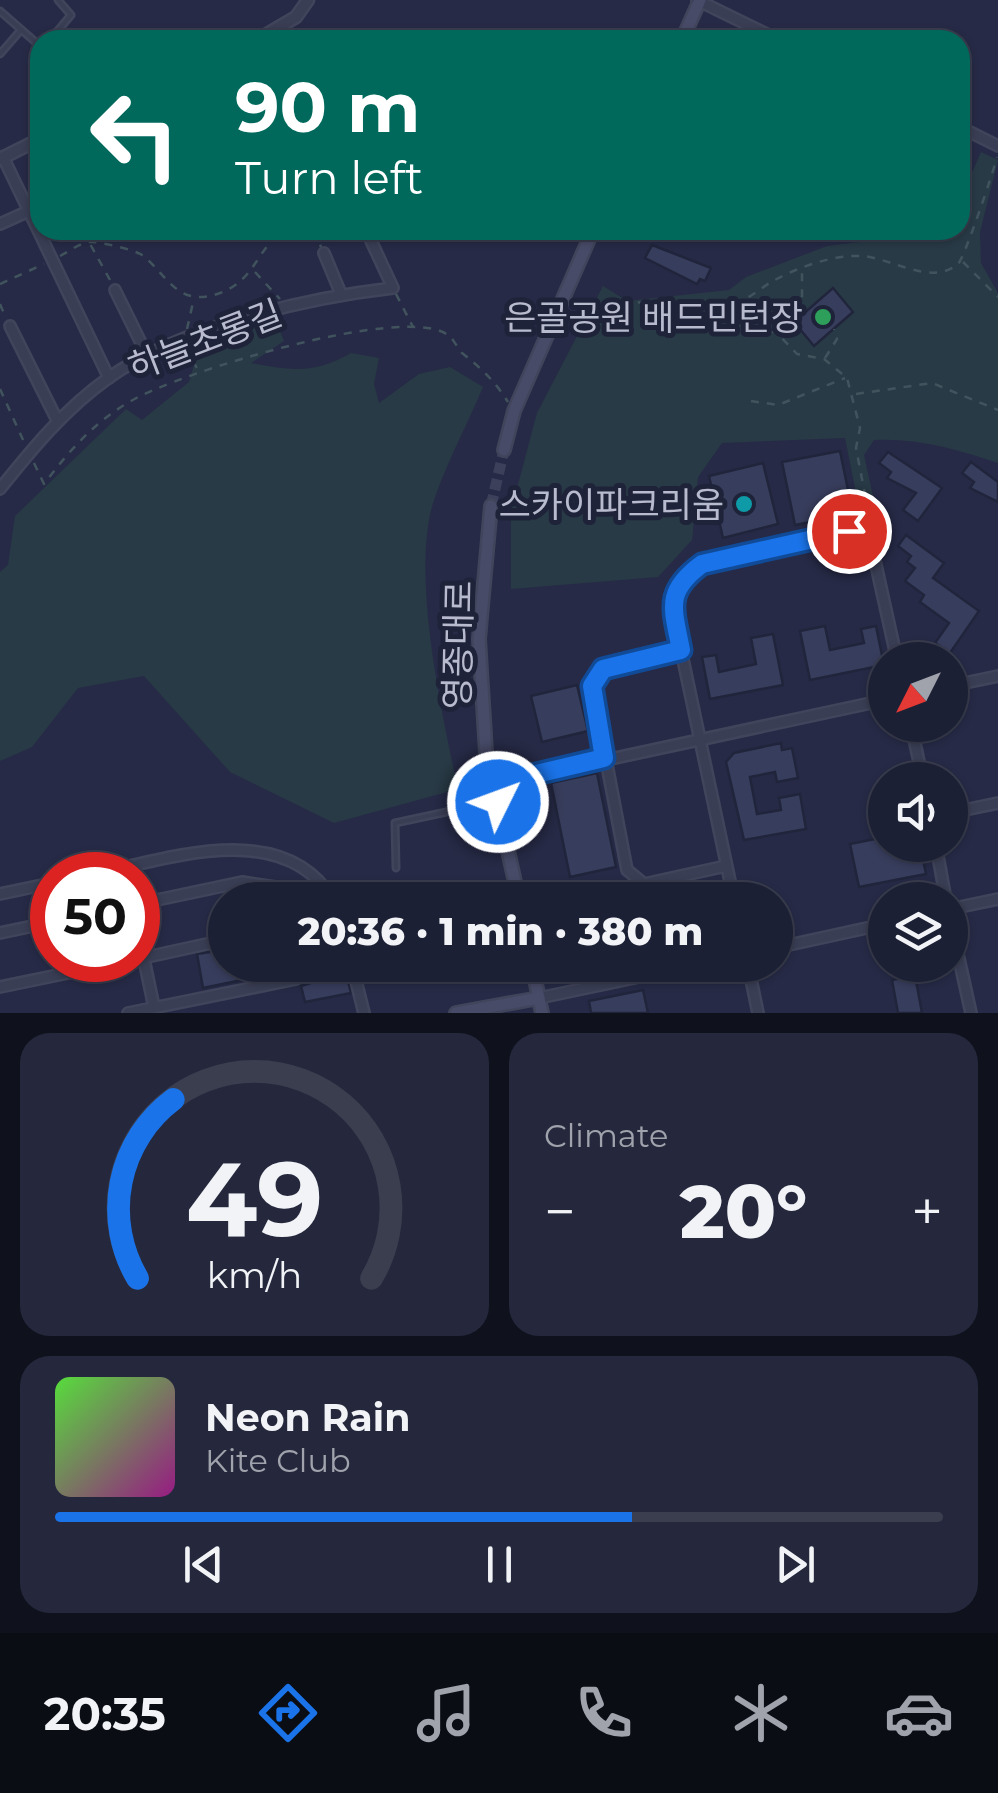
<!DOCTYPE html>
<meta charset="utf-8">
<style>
:root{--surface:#1c2034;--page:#25283c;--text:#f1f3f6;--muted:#a0a3ac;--line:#3a3e4f;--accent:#1a73e8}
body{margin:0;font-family:Montserrat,"Noto Sans KR",sans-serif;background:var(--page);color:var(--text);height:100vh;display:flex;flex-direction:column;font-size:38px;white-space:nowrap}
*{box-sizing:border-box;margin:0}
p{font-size:32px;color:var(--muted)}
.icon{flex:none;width:55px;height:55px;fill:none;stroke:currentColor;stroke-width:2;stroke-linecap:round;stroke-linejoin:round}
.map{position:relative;height:1013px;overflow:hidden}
.side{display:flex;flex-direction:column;gap:20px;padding:20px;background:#0f121d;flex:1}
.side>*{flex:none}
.guide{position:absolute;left:30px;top:30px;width:940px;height:210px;border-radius:30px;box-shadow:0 2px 8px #0004,0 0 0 2px var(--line);background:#00695c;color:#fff;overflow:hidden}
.needle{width:65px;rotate:228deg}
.buttons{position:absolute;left:868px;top:642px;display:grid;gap:20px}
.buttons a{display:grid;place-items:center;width:100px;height:100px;border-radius:50%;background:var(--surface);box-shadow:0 2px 8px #0004,0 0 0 2px var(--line);font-size:50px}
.speed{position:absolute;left:30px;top:852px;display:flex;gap:20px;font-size:50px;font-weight:700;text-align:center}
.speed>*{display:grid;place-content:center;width:130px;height:130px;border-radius:50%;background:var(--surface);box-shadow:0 2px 8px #0004,0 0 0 2px var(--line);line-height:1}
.speed .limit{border:15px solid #d22;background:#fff;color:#111}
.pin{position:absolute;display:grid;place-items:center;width:85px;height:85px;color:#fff;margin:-42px;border:5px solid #fff;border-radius:50%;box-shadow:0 2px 10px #0007}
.me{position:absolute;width:110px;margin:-55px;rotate:48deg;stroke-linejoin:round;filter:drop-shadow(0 0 8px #0008)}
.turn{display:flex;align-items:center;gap:35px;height:210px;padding:0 40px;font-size:45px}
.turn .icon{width:130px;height:130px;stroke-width:2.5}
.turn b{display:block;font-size:70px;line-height:85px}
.big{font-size:75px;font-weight:800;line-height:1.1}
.side .widget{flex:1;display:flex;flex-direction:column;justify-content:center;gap:15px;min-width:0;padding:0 35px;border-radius:30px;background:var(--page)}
.side .dial{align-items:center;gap:0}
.dial svg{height:260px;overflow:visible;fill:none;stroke:var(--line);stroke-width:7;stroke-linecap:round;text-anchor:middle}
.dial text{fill:var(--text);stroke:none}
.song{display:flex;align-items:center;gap:30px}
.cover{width:120px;height:120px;border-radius:15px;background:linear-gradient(135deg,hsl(110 70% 55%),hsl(310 70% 35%))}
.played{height:10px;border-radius:5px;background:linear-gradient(90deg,var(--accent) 65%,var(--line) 65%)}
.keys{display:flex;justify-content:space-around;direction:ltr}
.heat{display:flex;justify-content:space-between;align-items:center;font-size:55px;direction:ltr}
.side .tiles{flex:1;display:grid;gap:20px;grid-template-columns:1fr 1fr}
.widget:last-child{grid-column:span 2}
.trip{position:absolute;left:208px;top:882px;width:585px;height:100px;border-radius:50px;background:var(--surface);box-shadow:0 2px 8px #0004,0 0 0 2px var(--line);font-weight:800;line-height:100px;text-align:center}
.dock{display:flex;height:160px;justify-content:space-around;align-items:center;background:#0b0d15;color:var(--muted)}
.dock .icon{width:70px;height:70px}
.dock .active{color:var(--accent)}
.dock b{font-size:45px;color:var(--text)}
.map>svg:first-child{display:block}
</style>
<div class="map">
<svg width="998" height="1013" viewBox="0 0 998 1013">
<rect width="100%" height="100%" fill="#262a46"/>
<g fill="#283a46">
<path d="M981,152L998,160L980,232L981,263L998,293V463C956,449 918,438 874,440L864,455L877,514L861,518L845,438L722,443L698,477L692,540L658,577L511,589V511L537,413L603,286L627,301L729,290L746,277L827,246L901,237L924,230H960V200Z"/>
<path d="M274,316L284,341L251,363C291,371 315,374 351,353L379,358L374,384L379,403L419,374L450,367L483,387C467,425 447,462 434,500C410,572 442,714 458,789L334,823L230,772L144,676L78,688L32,747L0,761V572L8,565L15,516L126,409L142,420L189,382L200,344Z"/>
</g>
<g fill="#373d5c" stroke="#21253c" stroke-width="2.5">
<path d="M652,245L711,268L705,281L700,279L697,284L645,258Z"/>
<path d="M833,288L853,312L814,346L794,322Z"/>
<path d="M840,451L853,514L795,525L782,462Z"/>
<path d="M888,452L942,488L918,521L903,510L916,493L887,478L891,472L879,463Z"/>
<path d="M971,462L998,482V502L970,488L974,482L962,473Z"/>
<path d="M763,463L778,524L723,538L709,476Z"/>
<path d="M906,535L944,563L933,578L979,611L950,653L935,643L949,623L920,602L924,595L905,581L915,568L907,562L911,556L898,546Z"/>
<path d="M825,626L830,650L864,643L861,629L876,626L884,665L810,680L800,631Z"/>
<path d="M773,634L783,685L710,699L702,657L716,655L719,672L756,664L751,638Z"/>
<path d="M577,685L588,731L542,742L531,696Z"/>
<path d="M781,743L782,750L792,748L798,778L777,782L775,772L750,777L757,814L781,810L779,798L800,794L806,829L744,840L726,762L734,753Z"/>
<path d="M597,773L616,867L570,877L551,783Z"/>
<path d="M885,837V845H920L926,874L859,887L850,844Z"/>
<path d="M222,950L225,966L259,965L261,976L203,988L197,954Z"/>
<path d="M324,965H344L351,993L305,1002L301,986L327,978Z"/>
<path d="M915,975L922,1013H898L892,980Z"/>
<path d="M643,990L648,1013H591L589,1001Z"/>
</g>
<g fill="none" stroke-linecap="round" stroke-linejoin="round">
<path stroke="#3c405a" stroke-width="11" stroke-dasharray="11 5.5" stroke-linecap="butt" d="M491,506L504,450"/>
<g stroke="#41455b" stroke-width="9">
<g id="service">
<path d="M0,11L40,46"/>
<path d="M50,40L71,15L58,0"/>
<path d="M0,54L20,31"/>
<path d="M396,868L395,823L493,802"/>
</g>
</g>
<g stroke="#41455b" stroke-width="14">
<g id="minor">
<path d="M697,0L779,40"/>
<path d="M960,127L998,146"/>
<path d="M3,157L109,378"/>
<path d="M0,224L40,206"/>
<path d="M324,253L341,294"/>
<path d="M115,290L147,355"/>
<path d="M10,326L57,420"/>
<path d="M0,489C32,449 65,409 107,379C179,327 306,298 393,288L366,230"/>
<path d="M681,650L603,669L592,686L627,870L644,884L726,866"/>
<path d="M950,686L998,676"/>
<path d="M911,725L923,780"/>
<path d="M494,784L885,700"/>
<path d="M950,813L998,803"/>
<path d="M936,845L946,900"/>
<path d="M91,875C167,859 284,817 333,900"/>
<path d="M0,894L52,883"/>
<path d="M734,900L681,650L674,592L702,564L849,531L872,547L897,660"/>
<path d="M138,904L242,882L275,887L286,900"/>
<path d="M950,909L998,899"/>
<path d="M950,918L971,1013"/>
<path d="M138,931L154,1007"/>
<path d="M0,933L52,922"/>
<path d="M775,948L885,924"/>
<path d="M138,959L225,940"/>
<path d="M352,965L364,1013"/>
<path d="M748,965L758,1013"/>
<path d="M0,987L131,960"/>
<path d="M539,998L696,965"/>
<path d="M128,1013L296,979L308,970L307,965"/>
</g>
</g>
<g stroke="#41455b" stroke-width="15">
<g id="tertiary">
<path d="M257,40L296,17L308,0"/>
<path d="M0,159L40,139"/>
</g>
</g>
<g stroke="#41455b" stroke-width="16">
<g id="secondary">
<path d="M682,40L700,0"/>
<path d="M504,450L514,411L593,230"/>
<path d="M491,506L479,639L486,752L519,900"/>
<path d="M532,965L542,1013"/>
<path d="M456,1013L539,998"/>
</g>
</g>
<g stroke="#41545e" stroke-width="2.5" stroke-dasharray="8 8" stroke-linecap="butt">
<path d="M314,230L321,247"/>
<path d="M60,256C68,252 80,243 89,242C98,241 135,250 142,255C167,274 177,309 220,293C258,279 257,244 287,230"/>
<path d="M963,262L998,297"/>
<path d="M255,272L280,299"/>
<path d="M110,280L89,242L112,237L116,230"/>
<path d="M0,284L44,264"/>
<path d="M396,294L413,327"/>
<path d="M740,302L755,332H776L797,354L824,359L847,378L860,428L856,448L869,515"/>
<path d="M0,304L5,316"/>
<path d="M586,313L595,319H606L617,301C649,302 711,312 740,301C752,297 762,287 773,281C799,267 831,255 861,256C890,257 931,287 958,264C964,259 994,170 997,157"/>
<path d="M187,329L194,298"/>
<path d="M776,332L777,319L802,302V270"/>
<path d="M187,346L198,371"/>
<path d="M825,358L837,339L834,329"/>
<path d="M0,389L24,442"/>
<path d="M856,394L932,383L998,410"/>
<path d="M751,401L778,405L845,378"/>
<path d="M34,463L44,484C69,451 94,422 131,401C178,373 404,303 448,335C454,339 457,348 462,353C482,369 494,380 508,402"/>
</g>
<use href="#service" stroke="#3a3e55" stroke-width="4"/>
<use href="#minor" stroke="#3a3e55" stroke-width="9"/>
<use href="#tertiary" stroke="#3a3e55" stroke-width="10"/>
<use href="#secondary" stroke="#484b68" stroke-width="11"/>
</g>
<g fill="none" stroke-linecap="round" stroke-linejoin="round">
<g stroke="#114b97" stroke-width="25">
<path id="route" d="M498,802L494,784L604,758L592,686L603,669L681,650C673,608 664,592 702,564L849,531"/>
</g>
<use href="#route" stroke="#1a73e8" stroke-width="18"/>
</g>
<circle fill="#2e9e5b" stroke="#1f233a" stroke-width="4" cx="823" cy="317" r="10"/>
<circle fill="#0f9aa8" stroke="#1f233a" stroke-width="4" cx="744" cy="504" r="10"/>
<g text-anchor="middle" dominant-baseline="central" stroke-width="10" stroke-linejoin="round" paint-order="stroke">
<g font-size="35" fill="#b8bbce" stroke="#1f233a" text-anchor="end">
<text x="803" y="317">은골공원 배드민턴장</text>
<text x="724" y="504">스카이파크리움</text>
</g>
<g font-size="35" fill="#b8bbce" stroke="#1f233a">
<text transform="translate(205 340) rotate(-21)">하늘초롱길</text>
<text transform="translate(458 645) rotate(-89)">영종대로</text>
</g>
</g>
</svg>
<div class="buttons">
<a><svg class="needle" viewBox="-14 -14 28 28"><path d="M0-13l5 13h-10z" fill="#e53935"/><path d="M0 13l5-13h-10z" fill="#a0a3ac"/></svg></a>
<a><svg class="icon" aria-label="sound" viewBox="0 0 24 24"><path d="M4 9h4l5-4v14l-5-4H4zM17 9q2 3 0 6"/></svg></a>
<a><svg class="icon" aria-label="layers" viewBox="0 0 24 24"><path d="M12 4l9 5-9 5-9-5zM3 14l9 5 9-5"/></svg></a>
</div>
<div class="speed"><div class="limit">50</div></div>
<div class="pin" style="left:849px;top:531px;background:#d93025"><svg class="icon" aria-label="arrive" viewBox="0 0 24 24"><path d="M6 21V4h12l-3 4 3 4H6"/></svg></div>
<svg class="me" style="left:498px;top:802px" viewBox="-20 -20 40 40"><circle r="17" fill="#1a73e8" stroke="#fff" stroke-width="3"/><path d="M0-11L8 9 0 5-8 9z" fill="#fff"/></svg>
<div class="trip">20:36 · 1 min · 380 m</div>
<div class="guide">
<div class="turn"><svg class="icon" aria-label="left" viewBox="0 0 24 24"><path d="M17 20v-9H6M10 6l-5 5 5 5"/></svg><div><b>90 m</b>Turn left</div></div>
</div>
</div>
<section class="side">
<div class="tiles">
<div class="widget dial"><svg viewBox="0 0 100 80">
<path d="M14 69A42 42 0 1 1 86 69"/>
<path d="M14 69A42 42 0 0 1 25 14" stroke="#1a73e8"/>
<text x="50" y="56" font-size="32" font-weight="700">49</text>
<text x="50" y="72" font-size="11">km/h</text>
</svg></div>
<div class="widget"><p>Climate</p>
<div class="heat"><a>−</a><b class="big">20°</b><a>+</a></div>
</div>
<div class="widget">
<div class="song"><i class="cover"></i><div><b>Neon Rain</b><p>Kite Club</p></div></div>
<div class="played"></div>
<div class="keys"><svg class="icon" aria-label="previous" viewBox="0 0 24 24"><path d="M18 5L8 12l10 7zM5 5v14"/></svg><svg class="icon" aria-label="pause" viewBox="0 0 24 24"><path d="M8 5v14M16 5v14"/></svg><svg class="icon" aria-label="next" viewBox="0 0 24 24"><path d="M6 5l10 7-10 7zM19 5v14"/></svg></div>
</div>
</div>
</section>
<nav class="dock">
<b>20:35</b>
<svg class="icon active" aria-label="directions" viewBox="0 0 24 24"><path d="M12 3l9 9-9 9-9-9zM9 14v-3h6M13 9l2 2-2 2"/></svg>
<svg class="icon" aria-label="music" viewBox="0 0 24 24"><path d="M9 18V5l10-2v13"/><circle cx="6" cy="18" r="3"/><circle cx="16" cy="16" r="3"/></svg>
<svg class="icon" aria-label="phone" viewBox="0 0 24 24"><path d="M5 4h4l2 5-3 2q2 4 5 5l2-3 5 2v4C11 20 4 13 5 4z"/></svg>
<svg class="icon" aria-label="climate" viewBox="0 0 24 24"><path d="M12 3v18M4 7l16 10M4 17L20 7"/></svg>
<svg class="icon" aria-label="car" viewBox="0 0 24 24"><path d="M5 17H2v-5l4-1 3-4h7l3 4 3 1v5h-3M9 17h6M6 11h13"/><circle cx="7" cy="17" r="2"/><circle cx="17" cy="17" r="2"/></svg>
</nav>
